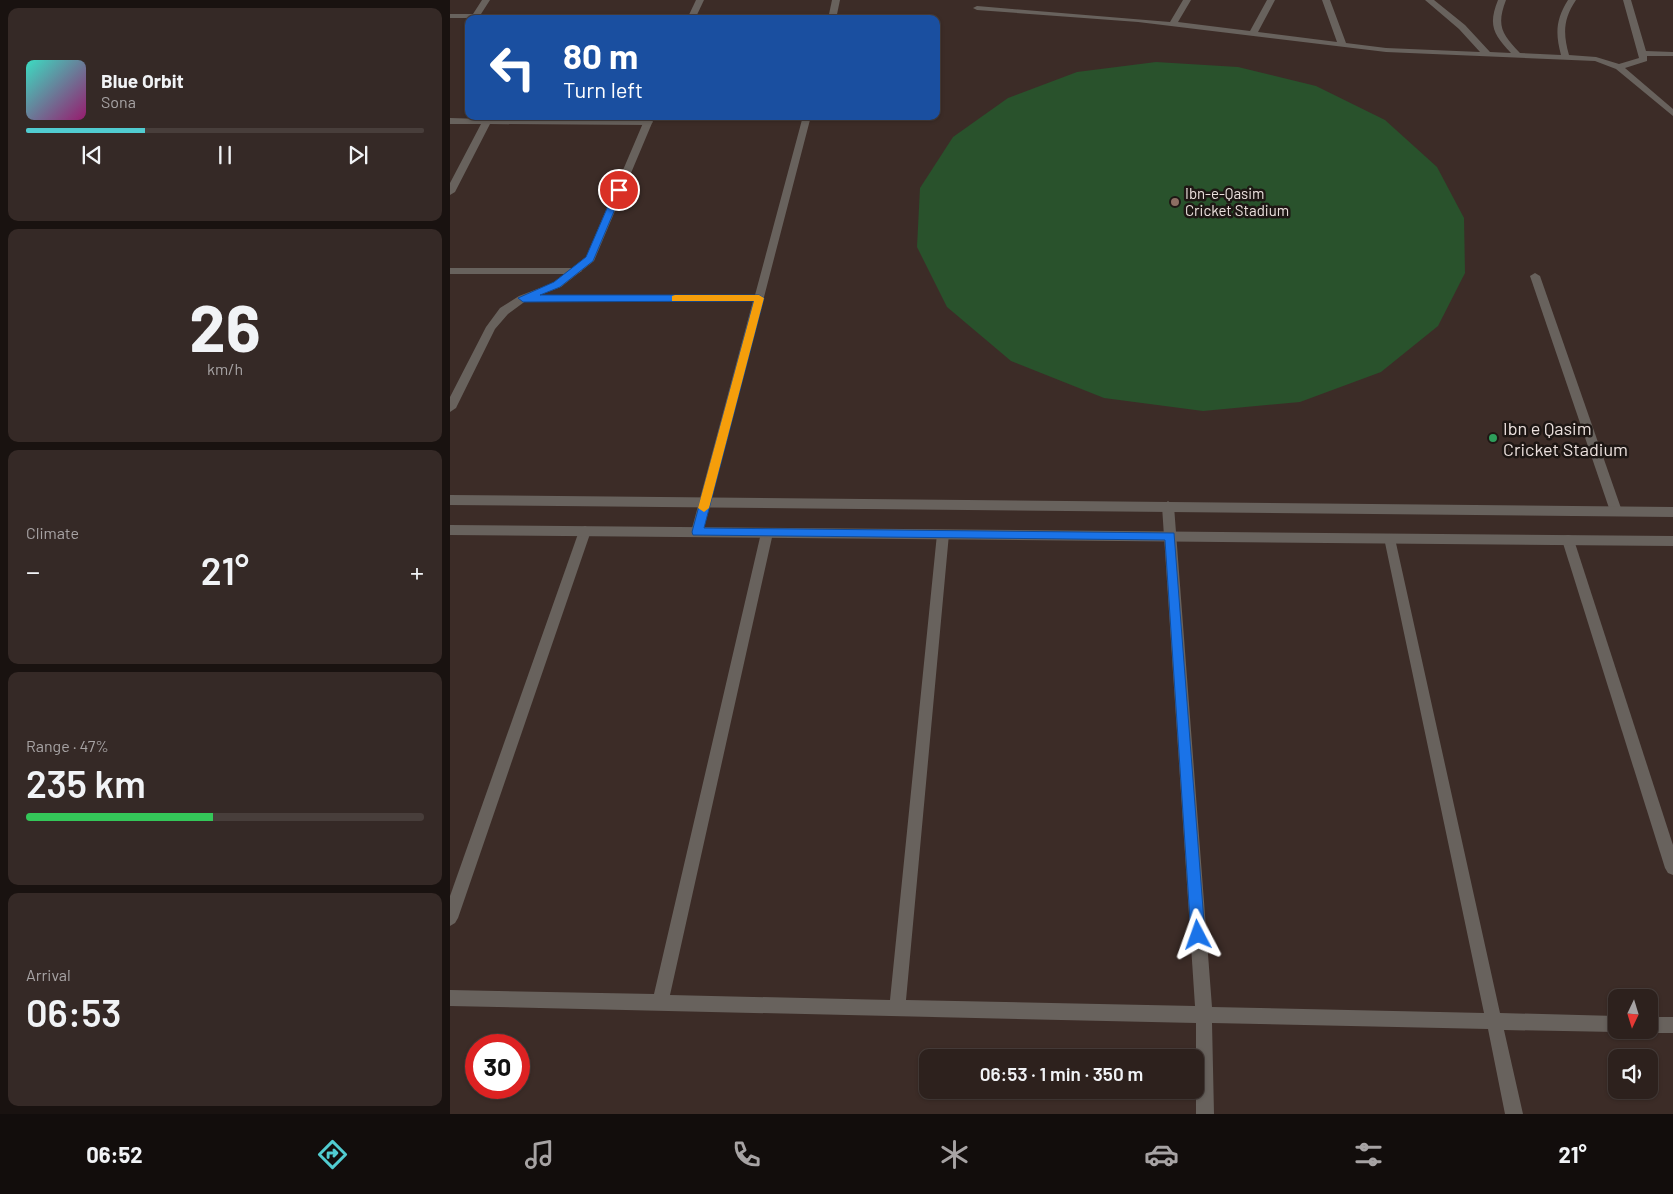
<!DOCTYPE html>
<meta charset="utf-8">
<style>
:root{--surface:#2d211d;--page:#352926;--text:#f1f3f6;--muted:#a7a3a4;--line:#483e3b;--accent:#51ccd1}
body{margin:0;font-family:Barlow,sans-serif;background:var(--page);color:var(--text);height:100vh;display:flex;flex-direction:column;font-size:19px;white-space:nowrap}
*{box-sizing:border-box;margin:0}
p{font-size:16px;color:var(--muted)}
.icon{flex:none;width:28px;height:28px;fill:none;stroke:currentColor;stroke-width:2;stroke-linecap:round;stroke-linejoin:round}
.map{position:relative;flex:1;overflow:hidden}
.drawer{display:flex;flex-direction:column;gap:8px;padding:8px;background:#191210;width:450px}
.drawer>*{flex:none}
.top-card{position:absolute;left:15px;top:15px;width:475px;height:105px;border-radius:10px;box-shadow:0 1px 4px #0004,0 0 0 1px var(--line);background:#1a4fa0;color:#fff;overflow:hidden}
.needle{width:32px;rotate:184deg}
.buttons{position:absolute;left:1158px;top:989px;display:grid;gap:10px}
.buttons a{display:grid;place-items:center;width:50px;height:50px;border-radius:10px;background:var(--surface);box-shadow:0 1px 4px #0004,0 0 0 1px var(--line);font-size:25px}
.speed{position:absolute;left:15px;top:1034px;display:flex;gap:10px;font-size:25px;font-weight:700;text-align:center}
.speed>*{display:grid;place-content:center;width:65px;height:65px;border-radius:50%;background:var(--surface);box-shadow:0 1px 4px #0004,0 0 0 1px var(--line);line-height:1}
.speed .limit{border:8px solid #d22;background:#fff;color:#111}
.pin{position:absolute;display:grid;place-items:center;width:42px;height:42px;color:#fff;margin:-21px;border:2px solid #fff;border-radius:50%;box-shadow:0 1px 5px #0007}
.me{position:absolute;width:55px;margin:-28px;rotate:356deg;stroke-linejoin:round;filter:drop-shadow(0 0 4px #0008)}
.turn{display:flex;align-items:center;gap:18px;height:105px;padding:0 15px;font-size:22px}
.turn .icon{width:65px;height:65px;stroke-width:2.5}
.turn b{display:block;font-size:35px;line-height:42px}
.big{font-size:38px;font-weight:600;line-height:1.1}
.drawer .widget{flex:1;display:flex;flex-direction:column;justify-content:center;gap:8px;min-width:0;padding:0 18px;border-radius:10px;background:var(--page)}
.drawer .dial{align-items:center;gap:0}
.dial b{font-size:65px;line-height:1}
.song{display:flex;align-items:center;gap:15px}
.cover{width:60px;height:60px;border-radius:8px;background:linear-gradient(135deg,hsl(170 70% 55%),hsl(320 70% 35%))}
.played{height:5px;border-radius:2px;background:linear-gradient(90deg,var(--accent) 30%,var(--line) 30%)}
.keys{display:flex;justify-content:space-around;direction:ltr}
.heat{display:flex;justify-content:space-between;align-items:center;font-size:28px;direction:ltr}
.charge{height:8px;border-radius:4px;background:linear-gradient(90deg,#34c759 47%,var(--line) 0)}
.trip{position:absolute;left:469px;top:1049px;width:285px;height:50px;border-radius:10px;background:var(--surface);box-shadow:0 1px 4px #0004,0 0 0 1px var(--line);font-weight:600;line-height:50px;text-align:center}
.tab-bar{display:flex;height:80px;justify-content:space-around;align-items:center;background:#120d0c;color:var(--muted)}
.tab-bar .icon{width:35px;height:35px}
.tab-bar .active{color:var(--accent)}
.tab-bar b{font-size:22px;color:var(--text)}
main{display:flex;flex:1;min-height:0}
.map>svg:first-child{display:block}
</style>
<main>
<section class="drawer">
<div class="widget">
<div class="song"><i class="cover"></i><div><b>Blue Orbit</b><p>Sona</p></div></div>
<div class="played"></div>
<div class="keys"><svg class="icon" aria-label="previous" viewBox="0 0 24 24"><path d="M18 5L8 12l10 7zM5 5v14"/></svg><svg class="icon" aria-label="pause" viewBox="0 0 24 24"><path d="M8 5v14M16 5v14"/></svg><svg class="icon" aria-label="next" viewBox="0 0 24 24"><path d="M6 5l10 7-10 7zM19 5v14"/></svg></div>
</div>
<div class="widget dial"><b>26</b><p>km/h</p></div>
<div class="widget"><p>Climate</p>
<div class="heat"><a>−</a><b class="big">21°</b><a>+</a></div>
</div>
<div class="widget"><p>Range · 47%</p><b class="big">235 km</b><div class="charge"></div></div>
<div class="widget"><p>Arrival</p><b class="big">06:53</b></div>
</section>
<div class="map">
<svg width="1223" height="1114" viewBox="0 0 1223 1114">
<rect width="100%" height="100%" fill="#3c2c27"/>
<path fill="#29522c" d="M706,62L788,67L866,86L935,120L987,167L1014,218L1015,273L988,326L931,372L850,402L753,411L654,398L561,361L497,307L467,247L470,188L503,137L558,98L627,72Z"/>
<g fill="none" stroke-linecap="round" stroke-linejoin="round">
<path fill="#68625d" fill-rule="evenodd" d="M1085,273L1090,276L1172,511L1170,514L1166,516L1160,511L1080,276Z"/>
<g fill="#68625d" fill-rule="evenodd">
<path d="M32,0H40L31,14H242L246,16L242,18H0V14H23Z"/>
<path d="M382,0H390L386,19H378Z"/>
<path d="M733,0H741L728,22L800,31L817,0H825L808,32L887,42L872,0H880L896,43L936,48L1030,52L1009,29L975,0H984L1015,25L1040,52L1061,53C1043,34 1038,25 1048,0H1056C1046,26 1052,34 1070,53L1111,55C1105,33 1106,19 1118,0H1126C1113,19 1113,34 1119,55L1146,57L1169,64L1189,58L1173,0H1181L1196,51L1223,52V56H1197V61L1175,68L1223,109V116L1166,69L1145,61L936,52L688,22L527,10L523,8L527,6L720,22Z"/>
<path d="M35,116H44L43,119H199L203,122L199,125L40,124L5,192L0,195V183L31,124H0V118L34,119Z"/>
<path d="M353,116H361L253,532L251,535H243L241,532L303,301H73L68,298L73,295H305Z"/>
<path d="M0,268H127L132,271L127,274H0Z"/>
<path d="M718,501L724,506L762,1007L1034,1013L934,538L936,534H944L1050,1013L1166,1016V1030H1171L1166,1032L1054,1030L1073,1114H1055L1038,1029L762,1023L764,1114H746V1023L0,1006V990L204,994L311,533L313,529H321L323,533L220,995L440,1000L487,534L489,530H497L499,534L456,1000L745,1006L712,506Z"/>
<path d="M135,526L139,528L141,531L8,918L5,923L0,926V896L129,531L131,528Z"/>
<path d="M1118,535L1122,536L1124,540L1223,845V875L1218,873L1215,868L1112,540L1114,536Z"/>
<path d="M1199,1017H1223V1033H1199L1193,1031L1199,1030Z"/>
</g>
<g fill="#68625d" fill-rule="evenodd">
<path d="M246,0H254L245,19H237Z"/>
<path d="M196,116H205L144,261L111,287L77,300L58,314L45,329L6,408L0,412V397L36,327L50,308L69,296L103,283L136,257Z"/>
<path d="M0,495L1223,507V517L0,505Z"/>
<path d="M0,525L1223,536V546L0,535Z"/>
</g>
</g>
<path fill="#1a73e8" stroke="#114b97" d="M169,188L173,190L143,261L110,287L90,295H309L314,298L254,528L724,533L755,935L753,940L748,942L743,940L741,935L715,540L243,535L242,532L304,301L73,302L68,298L104,282L136,257L165,190Z"/>
<path fill="#f59e0b" d="M225,295H309L314,298L259,508L254,512L248,508L304,301H222V296Z"/>
<circle fill="#8d6e63" stroke="#1e1714" stroke-width="2" cx="725" cy="202" r="5"/>
<circle fill="#2e9e5b" stroke="#1e1714" stroke-width="2" cx="1043" cy="438" r="5"/>
<g text-anchor="middle" dominant-baseline="central" stroke-width="5" stroke-linejoin="round" paint-order="stroke">
<g font-size="15" fill="#ebe0dd" stroke="#1e1714" text-anchor="start">
<text x="735" y="193">Ibn-e-Qasim<tspan x="735" dy="17">Cricket Stadium</tspan></text>
</g>
<g font-size="18" fill="#ebe0dd" stroke="#1e1714" text-anchor="start">
<text x="1053" y="428">Ibn e Qasim<tspan x="1053" dy="21">Cricket Stadium</tspan></text>
</g>
</g>
</svg>
<div class="buttons">
<a><svg class="needle" viewBox="-14 -14 28 28"><path d="M0-13l5 13h-10z" fill="#e53935"/><path d="M0 13l5-13h-10z" fill="#a7a3a4"/></svg></a>
<a><svg class="icon" aria-label="sound" viewBox="0 0 24 24"><path d="M4 9h4l5-4v14l-5-4H4zM17 9q2 3 0 6"/></svg></a>
</div>
<div class="speed"><div class="limit">30</div></div>
<div class="pin" style="left:169px;top:190px;background:#d93025"><svg class="icon" aria-label="arrive" viewBox="0 0 24 24"><path d="M6 21V4h12l-3 4 3 4H6"/></svg></div>
<svg class="me" style="left:748px;top:935px" viewBox="-20 -20 40 40"><path d="M0-17L14 15 0 8-14 15z" fill="#1a73e8" stroke="#fff" stroke-width="4"/></svg>
<div class="trip">06:53 · 1 min · 350 m</div>
<div class="top-card">
<div class="turn"><svg class="icon" aria-label="left" viewBox="0 0 24 24"><path d="M17 20v-9H6M10 6l-5 5 5 5"/></svg><div><b>80 m</b>Turn left</div></div>
</div>
</div>
</main>
<nav class="tab-bar">
<b>06:52</b>
<svg class="icon active" aria-label="directions" viewBox="0 0 24 24"><path d="M12 3l9 9-9 9-9-9zM9 14v-3h6M13 9l2 2-2 2"/></svg>
<svg class="icon" aria-label="music" viewBox="0 0 24 24"><path d="M9 18V5l10-2v13"/><circle cx="6" cy="18" r="3"/><circle cx="16" cy="16" r="3"/></svg>
<svg class="icon" aria-label="phone" viewBox="0 0 24 24"><path d="M5 4h4l2 5-3 2q2 4 5 5l2-3 5 2v4C11 20 4 13 5 4z"/></svg>
<svg class="icon" aria-label="climate" viewBox="0 0 24 24"><path d="M12 3v18M4 7l16 10M4 17L20 7"/></svg>
<svg class="icon" aria-label="car" viewBox="0 0 24 24"><path d="M5 17H2v-5l4-1 3-4h7l3 4 3 1v5h-3M9 17h6M6 11h13"/><circle cx="7" cy="17" r="2"/><circle cx="17" cy="17" r="2"/></svg>
<svg class="icon" aria-label="filters" viewBox="0 0 24 24"><path d="M4 7h16M4 17h16"/><circle cx="9" cy="7" r="2"/><circle cx="15" cy="17" r="2"/></svg>
<b>21°</b>
</nav>
